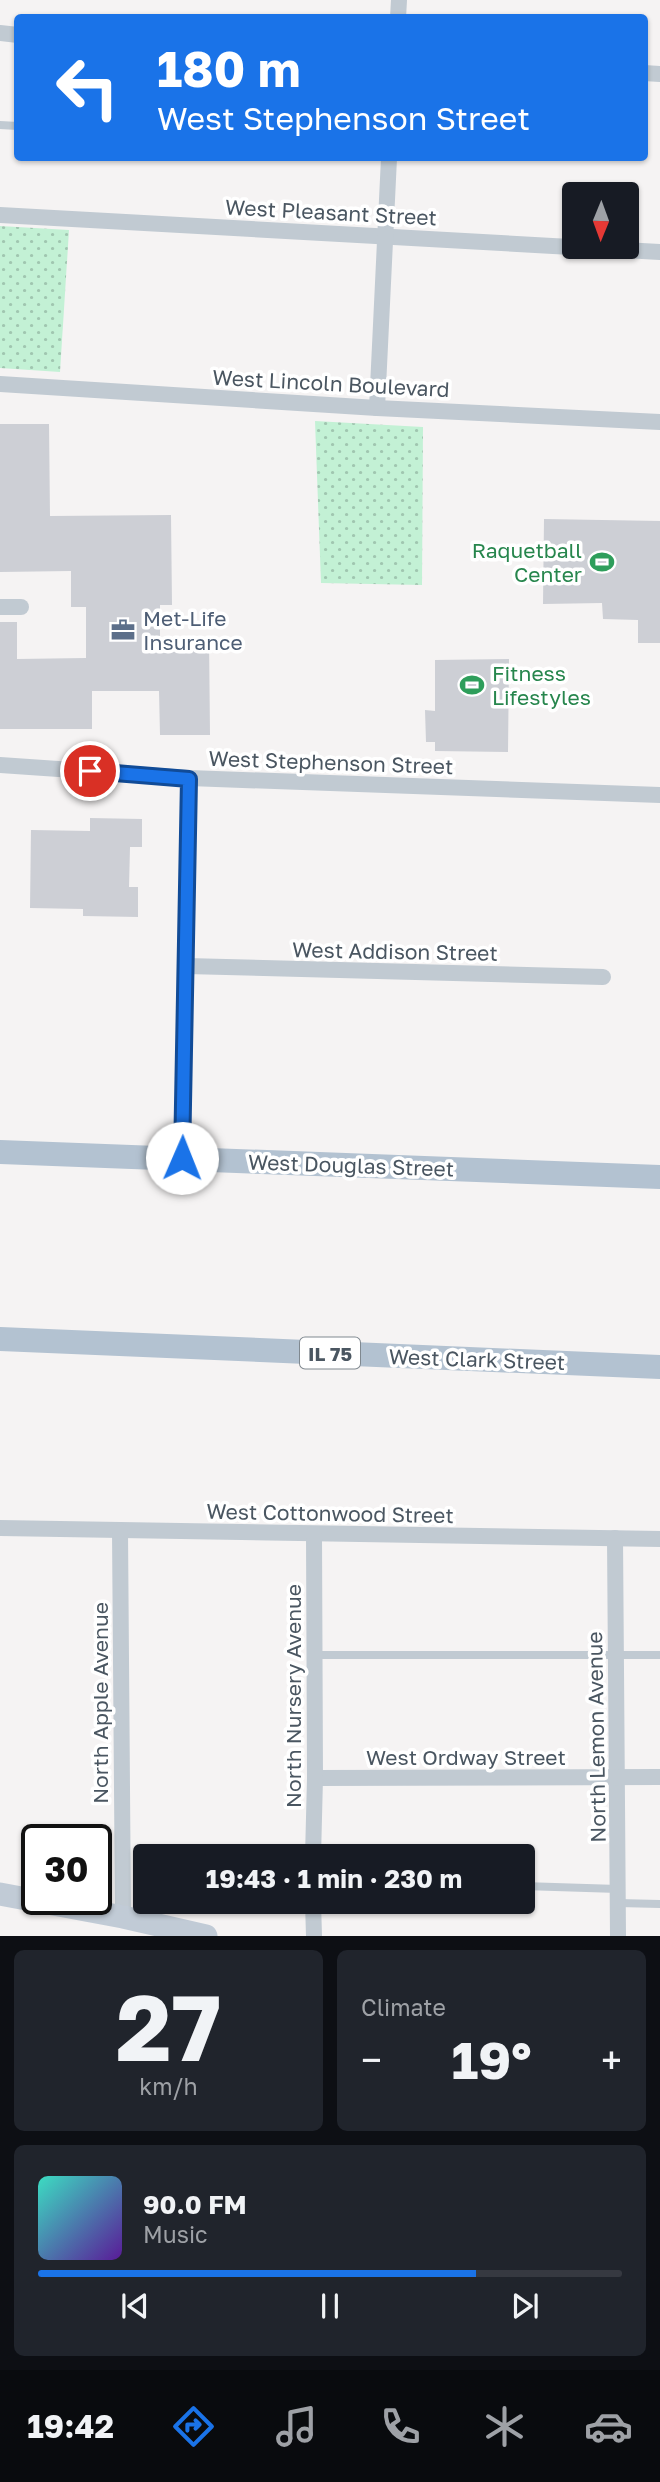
<!DOCTYPE html>
<meta charset="utf-8">
<style>
:root{--surface:#171b24;--page:#20242c;--text:#f1f3f6;--muted:#9ea1a6;--line:#363941;--accent:#1a73e8}
body{margin:0;font-family:"Golos Text",sans-serif;background:var(--page);color:var(--text);height:100vh;display:flex;flex-direction:column;font-size:26px;white-space:nowrap}
*{box-sizing:border-box;margin:0}
p{font-size:23px;color:var(--muted)}
.icon{flex:none;width:38px;height:38px;fill:none;stroke:currentColor;stroke-width:2;stroke-linecap:round;stroke-linejoin:round}
.map{position:relative;height:1936px;overflow:hidden}
.drawer{display:flex;flex-direction:column;gap:14px;padding:14px;background:#0d0f14;flex:1}
.drawer>*{flex:none}
.guide{position:absolute;left:14px;top:14px;width:634px;height:147px;border-radius:7px;box-shadow:0 2px 5px #0004;background:#1a73e8;color:#fff;overflow:hidden}
.needle{width:46px;rotate:181deg}
.tools{position:absolute;left:562px;top:182px;display:grid;gap:14px}
.tools a{display:grid;place-items:center;width:77px;height:77px;border-radius:7px;background:var(--surface);box-shadow:0 2px 5px #0004;font-size:35px}
.speed{position:absolute;left:21px;top:1824px;display:flex;gap:14px;font-size:35px;font-weight:700;text-align:center}
.speed>*{display:grid;place-content:center;width:91px;height:91px;border-radius:50%;background:var(--surface);box-shadow:0 2px 5px #0004;line-height:1}
.speed .limit{border:4px solid #111;border-radius:10px;background:#fff;color:#111}
.pin{position:absolute;display:grid;place-items:center;width:60px;height:60px;color:#fff;margin:-30px;border:4px solid #fff;border-radius:50%;box-shadow:0 2px 7px #0007}
.me{position:absolute;width:77px;margin:-38px;rotate:1deg;stroke-linejoin:round;filter:drop-shadow(0 0 5px #0008)}
.turn{display:flex;align-items:center;gap:24px;height:147px;padding:0 28px;font-size:32px}
.turn .icon{width:91px;height:91px;stroke-width:2.5}
.turn b{display:block;font-size:49px;line-height:60px}
.big{font-size:52px;font-weight:700;line-height:1.1}
.drawer .card{flex:1;display:flex;flex-direction:column;justify-content:center;gap:10px;min-width:0;padding:0 24px;border-radius:10px;background:var(--page)}
.drawer .dial{align-items:center;gap:0}
.dial b{font-size:91px;line-height:1}
.song{display:flex;align-items:center;gap:21px}
.cover{width:84px;height:84px;border-radius:10px;background:linear-gradient(135deg,hsl(170 70% 55%),hsl(270 70% 35%))}
.played{height:7px;border-radius:4px;background:linear-gradient(90deg,var(--accent) 75%,var(--line) 75%)}
.keys{display:flex;justify-content:space-around;direction:ltr}
.heat{display:flex;justify-content:space-between;align-items:center;font-size:38px;direction:ltr}
.drawer .tiles{flex:1;display:grid;gap:14px;grid-template-columns:1fr 1fr}
.card:last-child{grid-column:span 2}
.trip{position:absolute;left:133px;top:1844px;width:402px;height:70px;border-radius:7px;background:var(--surface);box-shadow:0 2px 5px #0004;font-weight:700;line-height:70px;text-align:center}
.tabs{display:flex;height:112px;justify-content:space-around;align-items:center;background:#090b0e;color:var(--muted)}
.tabs .icon{width:49px;height:49px}
.tabs .active{color:var(--accent)}
.tabs b{font-size:32px;color:var(--text)}
.map>svg:first-child{display:block}
</style>
<div class="map">
<svg width="660" height="1936" viewBox="0 0 660 1936">
<defs>
<pattern id="park-dots" width="8" height="8" patternUnits="userSpaceOnUse" patternTransform="scale(1.75)"><rect width="8" height="8" fill="#c3f1d5"/><path d="M2 2h.1M6 6h.1" fill="none" stroke="#a0c6b0" stroke-width="1.8" stroke-linecap="round"/></pattern>
</defs>
<rect width="100%" height="100%" fill="#f5f3f3"/>
<g fill="url(#park-dots)">
<path d="M0,226L69,230L60,372L0,368Z"/>
<path d="M315,421L423,427L422,585L321,583Z"/>
</g>
<g fill="#cdcfd5">
<path d="M0,424H49L50,516L171,515L172,605H160V638H209L210,735H160L159,691H92V729H0V622H17V659L86,658V607H71V571L0,572Z"/>
<path d="M544,519L660,521V643H638V620L603,619L602,603L543,604Z"/>
<path d="M509,659L508,752L435,751V742H426L425,710L435,711V660Z"/>
<path d="M90,818L142,819V847H130L129,887H138V917L83,916V909L30,908L31,830L90,831Z"/>
</g>
<g fill="none" stroke-linecap="round" stroke-linejoin="round">
<g stroke="#c1cad2" stroke-width="8">
<path d="M0,125L18,126"/>
<path d="M315,1655H660"/>
<path d="M523,1886L618,1889"/>
<path d="M618,1903L660,1904"/>
</g>
<g stroke="#c1cad2" stroke-width="16">
<path d="M398,18L399,0"/>
<path d="M0,33L18,35"/>
<path d="M644,73L660,74"/>
<path d="M0,215L660,252"/>
<path d="M0,384L377,408L660,422"/>
<path d="M377,408L389,158"/>
<path d="M0,607H21"/>
<path d="M0,765L189,778L660,795"/>
<path d="M186,966L603,977"/>
<path d="M182,1158L189,778"/>
<path d="M0,1528L660,1539"/>
<path d="M120,1531L123,1917"/>
<path d="M615,1538L618,1936"/>
<path d="M315,1778L660,1777"/>
<path d="M313,1857L315,1778L314,1534"/>
<path d="M313,1902L314,1936"/>
</g>
<path stroke="#c1cbd6" stroke-width="23" d="M0,1894L123,1917L206,1936"/>
<g stroke="#b3c2d1" stroke-width="24">
<path d="M0,1152L660,1177"/>
<path d="M0,1339L660,1367"/>
</g>
</g>
<g fill="none" stroke-linecap="round" stroke-linejoin="round">
<g stroke="#114b97" stroke-width="18">
<path id="route" d="M90,771L189,779L182,1158"/>
</g>
<use href="#route" stroke="#1a73e8" stroke-width="12"/>
</g>
<defs>
<g id="stadium-bare" transform="scale(1.89)"><path d="M0-5a6.5 5 0 1 0 0 10a6.5 5 0 1 0 0-10ZM-3.5-1.8h7v3.6h-7Z" fill="#2e9e5b" stroke="#fff" stroke-width="2.5" paint-order="stroke"/></g>
<g id="office-bare" transform="scale(1.89)"><path d="M-6-3h4V-5.5h4V-3h4V5H-6ZM-1-4.5V-3h2v-1.5ZM-6 0V1H6V0Z" fill="#5c6f8a" stroke="#fff" stroke-width="2.5" paint-order="stroke"/></g>
</defs>
<g fill-rule="evenodd">
<use href="#stadium-bare" x="602" y="562"/>
<use href="#office-bare" x="123" y="630"/>
<use href="#stadium-bare" x="472" y="685"/>
</g>
<g text-anchor="middle" dominant-baseline="central" stroke-width="7" stroke-linejoin="round" paint-order="stroke">
<rect fill="#fff" stroke="#808990" stroke-width="2" x="300" y="1337.5" width="60" height="31" rx="5"/>
<g font-size="19" font-weight="bold" fill="#4a5661">
<text x="330" y="1353">IL 75</text>
</g>
<g font-size="21" fill="#4a5661" stroke="#fff">
<text transform="translate(331 212) rotate(3)">West Pleasant Street</text>
<text transform="translate(331 383) rotate(3)">West Lincoln Boulevard</text>
<text transform="translate(331 762) rotate(2)">West Stephenson Street</text>
<text transform="translate(395 951) rotate(1)">West Addison Street</text>
<text transform="translate(351 1165) rotate(2)">West Douglas Street</text>
<text transform="translate(477 1359) rotate(2)">West Clark Street</text>
<text transform="translate(330 1513) rotate(1)">West Cottonwood Street</text>
<text transform="translate(293 1696) rotate(-90)">North Nursery Avenue</text>
<text transform="translate(100 1703) rotate(-90)">North Apple Avenue</text>
<text transform="translate(596 1737) rotate(-91)">North Lemon Avenue</text>
<text x="466" y="1757">West Ordway Street</text>
</g>
<g font-size="21" fill="#27864d" stroke="#fff" text-anchor="end">
<text x="582" y="550">Raquetball<tspan x="582" dy="24">Center</tspan></text>
<text x="492" y="673" text-anchor="start">Fitness<tspan x="492" dy="24">Lifestyles</tspan></text>
</g>
<g font-size="21" fill="#4e5e75" stroke="#fff" text-anchor="start">
<text x="143" y="618">Met-Life<tspan x="143" dy="24">Insurance</tspan></text>
</g>
</g>
</svg>
<div class="tools">
<a><svg class="needle" viewBox="-14 -14 28 28"><path d="M0-13l5 13h-10z" fill="#e53935"/><path d="M0 13l5-13h-10z" fill="#9ea1a6"/></svg></a>
</div>
<div class="speed"><div class="limit">30</div></div>
<div class="pin" style="left:90px;top:771px;background:#d93025"><svg class="icon" aria-label="arrive" viewBox="0 0 24 24"><path d="M6 21V4h12l-3 4 3 4H6"/></svg></div>
<svg class="me" style="left:182px;top:1158px" viewBox="-20 -20 40 40"><circle r="19" fill="#fff"/><path d="M0-13L10 11 0 6-10 11z" fill="#1a73e8"/></svg>
<div class="trip">19:43 · 1 min · 230 m</div>
<div class="guide">
<div class="turn"><svg class="icon" aria-label="left" viewBox="0 0 24 24"><path d="M17 20v-9H6M10 6l-5 5 5 5"/></svg><div><b>180 m</b>West Stephenson Street</div></div>
</div>
</div>
<section class="drawer">
<div class="tiles">
<div class="card dial"><b>27</b><p>km/h</p></div>
<div class="card"><p>Climate</p>
<div class="heat"><a>−</a><b class="big">19°</b><a>+</a></div>
</div>
<div class="card">
<div class="song"><i class="cover"></i><div><b>90.0 FM</b><p>Music</p></div></div>
<div class="played"></div>
<div class="keys"><svg class="icon" aria-label="previous" viewBox="0 0 24 24"><path d="M18 5L8 12l10 7zM5 5v14"/></svg><svg class="icon" aria-label="pause" viewBox="0 0 24 24"><path d="M8 5v14M16 5v14"/></svg><svg class="icon" aria-label="next" viewBox="0 0 24 24"><path d="M6 5l10 7-10 7zM19 5v14"/></svg></div>
</div>
</div>
</section>
<nav class="tabs">
<b>19:42</b>
<svg class="icon active" aria-label="directions" viewBox="0 0 24 24"><path d="M12 3l9 9-9 9-9-9zM9 14v-3h6M13 9l2 2-2 2"/></svg>
<svg class="icon" aria-label="music" viewBox="0 0 24 24"><path d="M9 18V5l10-2v13"/><circle cx="6" cy="18" r="3"/><circle cx="16" cy="16" r="3"/></svg>
<svg class="icon" aria-label="phone" viewBox="0 0 24 24"><path d="M5 4h4l2 5-3 2q2 4 5 5l2-3 5 2v4C11 20 4 13 5 4z"/></svg>
<svg class="icon" aria-label="climate" viewBox="0 0 24 24"><path d="M12 3v18M4 7l16 10M4 17L20 7"/></svg>
<svg class="icon" aria-label="car" viewBox="0 0 24 24"><path d="M5 17H2v-5l4-1 3-4h7l3 4 3 1v5h-3M9 17h6M6 11h13"/><circle cx="7" cy="17" r="2"/><circle cx="17" cy="17" r="2"/></svg>
</nav>
